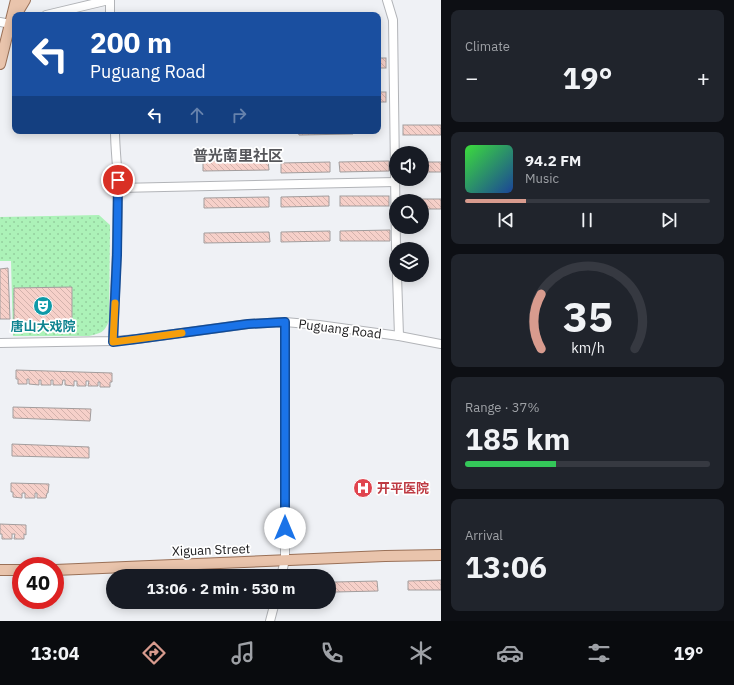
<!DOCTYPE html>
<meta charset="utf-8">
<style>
:root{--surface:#171b24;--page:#20242c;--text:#f1f3f6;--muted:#9ea1a6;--line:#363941;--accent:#d89b8e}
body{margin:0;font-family:"IBM Plex Sans","Noto Sans SC",sans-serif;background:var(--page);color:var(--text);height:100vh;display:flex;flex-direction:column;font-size:15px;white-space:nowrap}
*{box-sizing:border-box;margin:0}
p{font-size:13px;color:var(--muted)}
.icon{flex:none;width:22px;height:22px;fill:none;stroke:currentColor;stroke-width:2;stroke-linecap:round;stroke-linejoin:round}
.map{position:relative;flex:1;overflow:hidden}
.details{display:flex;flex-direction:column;gap:10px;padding:10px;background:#0d0f14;width:293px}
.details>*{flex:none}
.banner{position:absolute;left:12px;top:12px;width:369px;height:122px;border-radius:8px;box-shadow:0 2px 10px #0003;background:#1a4fa0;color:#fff;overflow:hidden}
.tools{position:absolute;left:389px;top:146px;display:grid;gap:8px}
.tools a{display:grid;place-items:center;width:40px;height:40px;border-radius:50%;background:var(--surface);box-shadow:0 2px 10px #0003;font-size:20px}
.speed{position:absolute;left:12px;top:557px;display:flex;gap:8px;font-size:20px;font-weight:700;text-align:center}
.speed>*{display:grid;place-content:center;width:52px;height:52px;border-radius:50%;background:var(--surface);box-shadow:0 2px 10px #0003;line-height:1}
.speed .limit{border:6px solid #d22;background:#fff;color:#111}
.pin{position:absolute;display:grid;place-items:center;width:34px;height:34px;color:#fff;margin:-17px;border:2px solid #fff;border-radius:50%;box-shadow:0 1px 4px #0007}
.me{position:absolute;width:44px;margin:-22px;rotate:0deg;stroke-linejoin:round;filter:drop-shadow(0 0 3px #0008)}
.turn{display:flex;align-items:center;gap:14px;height:84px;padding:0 12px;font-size:18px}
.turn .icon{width:52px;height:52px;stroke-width:2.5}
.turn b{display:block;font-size:28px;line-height:34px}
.lanes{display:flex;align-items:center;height:38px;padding:0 12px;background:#0003;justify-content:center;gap:20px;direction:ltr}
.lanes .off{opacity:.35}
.big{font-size:30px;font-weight:700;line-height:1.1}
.details .tile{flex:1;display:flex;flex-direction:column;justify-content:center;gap:6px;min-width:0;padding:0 14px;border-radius:8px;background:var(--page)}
.details .dial{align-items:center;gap:0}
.dial svg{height:104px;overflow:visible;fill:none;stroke:var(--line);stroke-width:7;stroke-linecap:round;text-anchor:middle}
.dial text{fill:var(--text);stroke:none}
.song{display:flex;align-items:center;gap:12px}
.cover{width:48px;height:48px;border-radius:6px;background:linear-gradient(135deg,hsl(120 70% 55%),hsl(220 70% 35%))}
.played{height:4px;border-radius:2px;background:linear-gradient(90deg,var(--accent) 25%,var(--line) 25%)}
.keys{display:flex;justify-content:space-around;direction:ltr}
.heat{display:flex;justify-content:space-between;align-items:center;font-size:22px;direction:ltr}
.charge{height:6px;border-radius:3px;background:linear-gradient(90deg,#34c759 37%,var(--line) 0)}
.trip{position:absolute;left:106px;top:569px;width:230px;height:40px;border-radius:20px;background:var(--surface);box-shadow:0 2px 10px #0003;font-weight:700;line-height:40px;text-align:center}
.tabs{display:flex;height:64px;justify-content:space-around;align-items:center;background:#090b0e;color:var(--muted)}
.tabs .icon{width:28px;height:28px}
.tabs .on{color:var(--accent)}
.tabs b{font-size:18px;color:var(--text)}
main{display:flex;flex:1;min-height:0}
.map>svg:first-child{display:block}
</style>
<main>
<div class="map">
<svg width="441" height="621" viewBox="0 0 441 621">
<defs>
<pattern id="grass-dots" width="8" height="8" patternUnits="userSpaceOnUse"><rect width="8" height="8" fill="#acf2b8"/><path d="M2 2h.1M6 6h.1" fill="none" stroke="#94cf9e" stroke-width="1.8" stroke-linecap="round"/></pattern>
<pattern id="building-back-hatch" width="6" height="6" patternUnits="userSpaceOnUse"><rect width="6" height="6" fill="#f6d0c9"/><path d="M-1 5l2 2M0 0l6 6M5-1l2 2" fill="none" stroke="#d3b2ac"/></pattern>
</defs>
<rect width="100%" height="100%" fill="#eff1f5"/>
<path fill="url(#grass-dots)" d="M99,215L110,225L109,321C104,333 101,333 89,336H13L11,261H0V217Z"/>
<g fill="url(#building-back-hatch)" stroke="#a29d9d">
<rect x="378" y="58" width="8" height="10"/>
<rect x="378" y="92" width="8" height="10"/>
<rect x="403" y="125" width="38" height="10"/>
<path d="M298,131H353V134L299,135Z"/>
<path d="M268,160L269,170L203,171V161Z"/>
<path d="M389,161V171L340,172L339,162Z"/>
<path d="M330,162V172L281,173V163Z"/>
<rect x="422" y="162" width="19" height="10"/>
<path d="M329,196V206L281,207V197Z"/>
<rect x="340" y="196" width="49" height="10"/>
<path d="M269,197V207L204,208V198Z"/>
<path d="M404,199H441V209H422V201H404Z"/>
<path d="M390,230V241H340V231Z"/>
<path d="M330,231V241L281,242V232Z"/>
<path d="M269,232L270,242L204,243V233Z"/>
<path d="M8,268L10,319H0V269Z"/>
<path d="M72,287V325L14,326V288Z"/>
<path d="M16,370L112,373V382H110V387H100V382H98V386H88L89,381H86V386H77V381H74V386L65,385V380H63L62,385H53V380H51V385H41V380H39V385L29,384V379H27V384H18V379H16Z"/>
<path d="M13,407L91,409L90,421L13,418Z"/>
<path d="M12,444L89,447V458L12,456Z"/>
<path d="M11,483L49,484L48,493H47L46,498H37V493H35V498H25V493H22V498L13,497V492H11Z"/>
<path d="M0,524L26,525V535L24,534V539H14L15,534H12V539H2V534H0Z"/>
<path d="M441,580V590H408V581Z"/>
<path d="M377,581L378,591L335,592V582Z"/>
</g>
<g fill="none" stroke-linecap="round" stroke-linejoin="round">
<g stroke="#b2b4b8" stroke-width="10">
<g id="minor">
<path d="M110,0V15"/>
<path d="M387,0L393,20L396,249"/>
<path d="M46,15L109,0"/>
<path d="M0,22L15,25"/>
<path d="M118,188L395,182"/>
<path d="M397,275L399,336"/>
<path d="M113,341C115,291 118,240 118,189C118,170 115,150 115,131"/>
<path d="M0,343L113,341L137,339L248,324L285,322L319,325L399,336L441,344"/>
<path d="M281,576L285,560V322"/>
<path d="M270,621L275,602"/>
</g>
</g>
<g stroke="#9a7158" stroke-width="12">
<g id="major">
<path d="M16,15L25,0"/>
<path d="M0,64L16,0"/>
<path d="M0,570H21"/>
<path d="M55,570L385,556L441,555"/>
</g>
</g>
<use href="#minor" stroke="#fff" stroke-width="8"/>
<use href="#major" stroke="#e9c4ac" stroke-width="10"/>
</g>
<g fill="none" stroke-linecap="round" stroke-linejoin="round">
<g stroke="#114b97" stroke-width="10">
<path id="route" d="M118,180L117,255L113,342L137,339L248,324L285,322V528"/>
</g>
<use href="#route" stroke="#1a73e8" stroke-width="7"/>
<path stroke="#f59e0b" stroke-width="7" d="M115,303L113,342L137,339L182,333"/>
</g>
<defs>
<g id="theatre-disc" transform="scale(1)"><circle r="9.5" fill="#0f9aa8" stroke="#fff"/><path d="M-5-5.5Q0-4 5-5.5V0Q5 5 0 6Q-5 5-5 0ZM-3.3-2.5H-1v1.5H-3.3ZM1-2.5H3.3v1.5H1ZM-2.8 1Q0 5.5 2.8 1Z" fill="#fff"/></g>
<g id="hospital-disc" transform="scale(1)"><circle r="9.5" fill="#e0444e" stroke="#fff"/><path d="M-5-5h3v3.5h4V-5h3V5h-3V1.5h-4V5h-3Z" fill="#fff"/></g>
</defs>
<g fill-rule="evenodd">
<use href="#theatre-disc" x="43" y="306"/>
<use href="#hospital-disc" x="363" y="488"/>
</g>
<g text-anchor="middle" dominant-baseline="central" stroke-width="3.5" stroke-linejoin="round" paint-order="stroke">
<g font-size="13" font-weight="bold" fill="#0d838f" stroke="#fff">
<text x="43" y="326">唐山大戏院</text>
</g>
<g font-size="13" fill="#202022" stroke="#fff">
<text transform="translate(340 329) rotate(7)">Puguang Road</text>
<text transform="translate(211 550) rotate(-2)">Xiguan Street</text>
</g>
<g font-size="13" font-weight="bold" fill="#be3a42" stroke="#fff" text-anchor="start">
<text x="377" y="488">开平医院</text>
</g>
<g font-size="15" font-weight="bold" fill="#56575b" stroke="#fff">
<text x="238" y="155">普光南里社区</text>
</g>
</g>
</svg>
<div class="tools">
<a><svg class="icon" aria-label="sound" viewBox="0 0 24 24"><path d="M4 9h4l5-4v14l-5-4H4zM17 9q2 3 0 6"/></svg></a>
<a><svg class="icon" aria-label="search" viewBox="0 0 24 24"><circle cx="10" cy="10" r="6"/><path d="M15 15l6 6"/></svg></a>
<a><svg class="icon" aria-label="layers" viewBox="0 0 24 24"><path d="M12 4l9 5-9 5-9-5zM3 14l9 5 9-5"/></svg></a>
</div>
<div class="speed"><div class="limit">40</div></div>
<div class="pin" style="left:118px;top:180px;background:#d93025"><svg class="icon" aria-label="arrive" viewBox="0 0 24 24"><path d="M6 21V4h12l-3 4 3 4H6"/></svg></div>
<svg class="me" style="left:285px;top:528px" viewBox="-20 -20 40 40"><circle r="19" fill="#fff"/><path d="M0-13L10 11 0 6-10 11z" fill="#1a73e8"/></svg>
<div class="trip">13:06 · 2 min · 530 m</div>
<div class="banner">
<div class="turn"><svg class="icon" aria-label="left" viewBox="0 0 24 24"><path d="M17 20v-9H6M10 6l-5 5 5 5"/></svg><div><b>200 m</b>Puguang Road</div></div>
<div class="lanes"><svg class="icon" aria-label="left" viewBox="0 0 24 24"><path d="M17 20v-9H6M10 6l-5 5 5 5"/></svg><svg class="icon off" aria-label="ahead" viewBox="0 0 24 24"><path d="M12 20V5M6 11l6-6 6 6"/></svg><svg class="icon off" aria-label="right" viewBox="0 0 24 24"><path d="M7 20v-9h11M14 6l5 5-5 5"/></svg></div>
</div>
</div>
<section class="details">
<div class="tile"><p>Climate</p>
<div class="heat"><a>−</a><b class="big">19°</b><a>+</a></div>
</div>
<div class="tile">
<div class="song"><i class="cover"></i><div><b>94.2 FM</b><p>Music</p></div></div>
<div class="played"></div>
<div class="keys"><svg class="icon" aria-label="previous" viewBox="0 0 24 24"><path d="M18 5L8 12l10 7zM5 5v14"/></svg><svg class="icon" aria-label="pause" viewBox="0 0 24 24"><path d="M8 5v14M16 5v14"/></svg><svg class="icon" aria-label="next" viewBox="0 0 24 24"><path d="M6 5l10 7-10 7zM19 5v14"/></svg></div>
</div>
<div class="tile dial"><svg viewBox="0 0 100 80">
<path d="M14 69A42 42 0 1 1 86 69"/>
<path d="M14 69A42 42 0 0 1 14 27" stroke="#d89b8e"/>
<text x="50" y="56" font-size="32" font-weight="700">35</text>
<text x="50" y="72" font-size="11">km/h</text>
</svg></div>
<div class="tile"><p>Range · 37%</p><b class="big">185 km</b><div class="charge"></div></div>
<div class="tile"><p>Arrival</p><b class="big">13:06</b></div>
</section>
</main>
<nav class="tabs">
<b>13:04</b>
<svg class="icon on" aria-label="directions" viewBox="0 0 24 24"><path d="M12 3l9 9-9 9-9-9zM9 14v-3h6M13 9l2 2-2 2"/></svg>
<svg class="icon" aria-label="music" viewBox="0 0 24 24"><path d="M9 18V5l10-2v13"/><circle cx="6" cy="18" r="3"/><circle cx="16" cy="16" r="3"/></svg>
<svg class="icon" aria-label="phone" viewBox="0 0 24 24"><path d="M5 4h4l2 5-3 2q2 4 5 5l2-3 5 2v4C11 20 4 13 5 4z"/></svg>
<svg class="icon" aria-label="climate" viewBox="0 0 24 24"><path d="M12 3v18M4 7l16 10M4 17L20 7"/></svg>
<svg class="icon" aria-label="car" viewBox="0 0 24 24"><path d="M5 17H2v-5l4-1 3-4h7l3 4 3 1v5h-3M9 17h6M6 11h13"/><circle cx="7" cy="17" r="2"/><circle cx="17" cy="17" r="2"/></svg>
<svg class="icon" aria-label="filters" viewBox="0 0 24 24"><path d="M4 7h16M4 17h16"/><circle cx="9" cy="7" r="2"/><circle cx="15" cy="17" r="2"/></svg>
<b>19°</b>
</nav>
